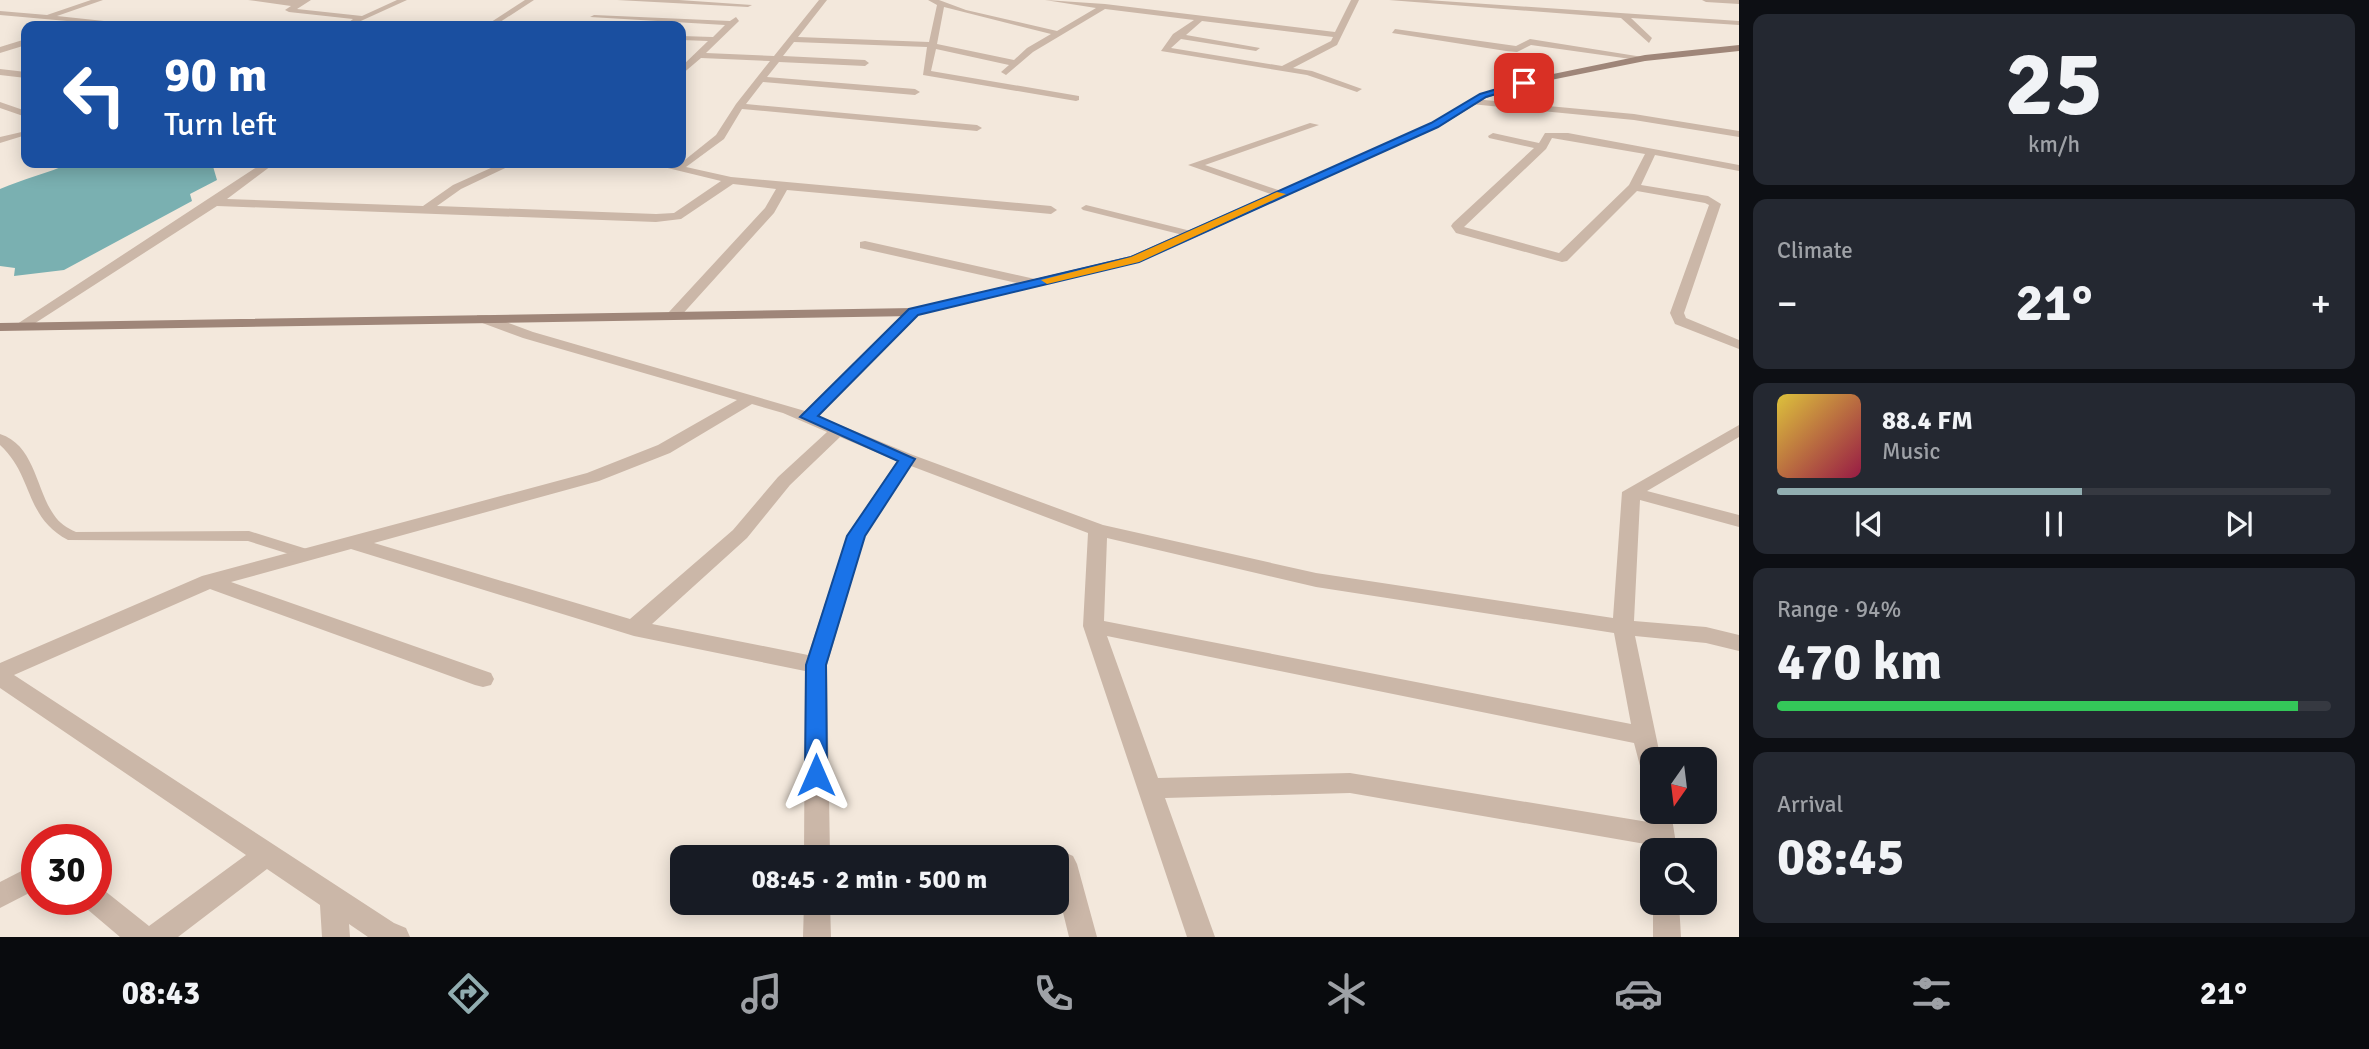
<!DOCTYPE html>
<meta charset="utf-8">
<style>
:root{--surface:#171b24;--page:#242831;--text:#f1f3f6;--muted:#9ea1a6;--line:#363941;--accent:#91adb0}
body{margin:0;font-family:Signika,sans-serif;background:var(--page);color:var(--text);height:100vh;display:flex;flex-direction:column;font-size:26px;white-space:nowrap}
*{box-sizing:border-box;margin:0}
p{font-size:23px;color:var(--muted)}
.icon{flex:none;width:38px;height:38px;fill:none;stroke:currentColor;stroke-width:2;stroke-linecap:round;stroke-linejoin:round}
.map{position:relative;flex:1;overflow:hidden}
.side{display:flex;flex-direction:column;gap:14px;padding:14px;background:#0d0f14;width:630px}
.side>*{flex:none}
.hud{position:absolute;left:21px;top:21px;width:665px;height:147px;border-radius:14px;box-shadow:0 4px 18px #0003;background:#1a4fa0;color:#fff;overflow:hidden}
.needle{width:46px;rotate:194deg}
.tools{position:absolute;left:1640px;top:747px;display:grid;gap:14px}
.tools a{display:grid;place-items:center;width:77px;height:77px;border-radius:14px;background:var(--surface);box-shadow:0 4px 18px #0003;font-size:35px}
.speed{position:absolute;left:21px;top:824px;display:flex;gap:14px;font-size:35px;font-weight:700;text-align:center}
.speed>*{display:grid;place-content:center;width:91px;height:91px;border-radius:50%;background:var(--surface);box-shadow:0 4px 18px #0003;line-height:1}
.speed .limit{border:10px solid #d22;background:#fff;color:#111}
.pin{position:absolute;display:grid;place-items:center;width:60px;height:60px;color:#fff;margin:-30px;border-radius:14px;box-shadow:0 4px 10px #0006}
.me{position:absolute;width:77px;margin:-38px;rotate:0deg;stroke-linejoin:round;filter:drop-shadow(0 0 5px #0008)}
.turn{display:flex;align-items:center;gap:24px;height:147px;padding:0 28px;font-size:32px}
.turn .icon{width:91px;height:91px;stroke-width:2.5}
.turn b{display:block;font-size:49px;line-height:60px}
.big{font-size:52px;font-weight:700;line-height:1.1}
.side .tile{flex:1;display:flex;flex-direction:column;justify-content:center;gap:10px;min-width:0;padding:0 24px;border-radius:14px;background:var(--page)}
.side .dial{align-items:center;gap:0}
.dial b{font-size:91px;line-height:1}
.song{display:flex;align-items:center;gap:21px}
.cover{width:84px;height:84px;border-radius:10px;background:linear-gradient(135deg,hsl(50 70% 55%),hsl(340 70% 35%))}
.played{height:7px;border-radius:4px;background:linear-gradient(90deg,var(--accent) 55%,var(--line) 55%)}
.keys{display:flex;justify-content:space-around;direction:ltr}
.heat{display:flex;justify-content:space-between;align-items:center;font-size:38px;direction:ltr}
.charge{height:10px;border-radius:5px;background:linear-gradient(90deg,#34c759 94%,var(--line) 0)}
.trip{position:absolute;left:670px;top:845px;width:399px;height:70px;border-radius:14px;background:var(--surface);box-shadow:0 4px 18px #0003;font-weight:700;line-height:70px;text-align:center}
.tabs{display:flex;height:112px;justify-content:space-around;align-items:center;background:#090b0e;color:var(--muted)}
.tabs .icon{width:49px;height:49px}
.tabs .current{color:var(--accent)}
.tabs b{font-size:32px;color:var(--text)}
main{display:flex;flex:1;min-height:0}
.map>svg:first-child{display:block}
</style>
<main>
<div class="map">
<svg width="1739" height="937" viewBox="0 0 1739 937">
<rect width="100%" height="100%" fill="#f3e8dc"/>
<path fill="#7ab0b1" d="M71,163H212L217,180L190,194L192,201L64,270L14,276L15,268L0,266V189C23,179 48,173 71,163Z"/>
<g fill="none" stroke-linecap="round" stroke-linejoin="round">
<g fill="#cbb7a8" fill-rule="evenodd">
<path d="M26,131V135L0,143V137Z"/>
<path d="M1086,205L1195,232L1196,234L1191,237L1083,210L1081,208Z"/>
<path d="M0,434C35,445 36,490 54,515C59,523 67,528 76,532L249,531L310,550L313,554L310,558L305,559L248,541L68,540C24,517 34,476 0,445Z"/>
</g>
<g fill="#cbb7a8" fill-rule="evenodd">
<path d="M91,0H103L57,16L151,26H123L0,15V11L47,15Z"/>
<path d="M248,0H311L297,9L362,16L397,0H407L352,25L348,23L353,19L289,12L285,10L291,6Z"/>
<path d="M525,0H534L494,26H485Z"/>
<path d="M617,0H679L752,5L748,7Z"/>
<path d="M819,0H827L798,37L929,42L937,5L928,0H939L966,10L1057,31L1096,8L1045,0L1105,4L1335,32L1351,0H1359L1337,45L1293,68L1312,71L1362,89L1357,92L1307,75L1161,51L1173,34L1194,20L1105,9L1033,52L1006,75L1001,72L1009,65L936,49L931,71L1079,96V100L1076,101L923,75L927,47L794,42L783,56L865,60L869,63L865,66L779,62L767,77L915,89L920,92L915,95L763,82L746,104L977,125L982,128L977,131L742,109L724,139L686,167L731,177L1051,206L1057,210L1051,214L787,190L774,213L679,318L674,319L667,315L669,312L765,208L776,189L733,184L681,219L656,222L217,206L26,329L21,330L14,326L263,163H275L227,199L423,206L453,185L502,163H516L461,189L437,206L656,214L674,213L721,181L647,163H681L716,135L736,104L770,61L701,58L681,75V67L708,41L681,40V36L713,37L725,25L590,17L594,15L730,21L736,17L739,21L706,53L774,56ZM944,7L1051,34L1027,48L1014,60L937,44ZM1202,21L1333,37L1331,41L1282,66L1171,48L1181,39L1256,51L1260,48L1186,35Z"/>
<path d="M1389,0H1427L1739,21V25L1631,18L1652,38L1649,43L1621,18Z"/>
<path d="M1702,0H1739V4L1706,2Z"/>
<path d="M1395,29L1516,46L1530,39L1649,58L1645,61L1531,45L1517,52L1506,51L1392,33Z"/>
<path d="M26,39V45L0,53V47Z"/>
<path d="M0,69L26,72V78L0,75Z"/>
<path d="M1474,99L1634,114L1739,131V137L1634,120L1471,104V100Z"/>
<path d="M0,102L26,111V117L0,108Z"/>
<path d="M1310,123L1319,125L1205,165L1284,192V196H1276L1188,165Z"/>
<path d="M1493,133L1539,143L1545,133H1568L1739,165V171L1655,155L1641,185L1708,196L1721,204L1684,313L1686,318L1739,340V349L1675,324L1670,313L1709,205L1705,203L1637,191L1567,261L1562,262L1456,233L1451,226L1453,223L1534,148L1489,138L1488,136ZM1552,138L1645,154L1629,185L1559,253L1464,227L1546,149Z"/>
<path d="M865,241L1035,279L1042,283L1035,287L860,248V242Z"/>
<path d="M914,308L919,309V315L818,416L913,455L1103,525L1316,573L1613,618L1622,492L1739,425V437L1647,491L1739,515V527L1640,500L1634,621L1706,627L1739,635V651L1706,643L1635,636L1661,760H1652V784L1644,781L1634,743L1107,636L1158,778L1350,773L1648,822L1647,812L1652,804V812H1671L1677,850L1652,852L1651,845L1350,793L1165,798L1215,937H1187L1083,626L1088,533L911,466L865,536L827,665L830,858H804L805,671L634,636L351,549L231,582L491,673L494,679L491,685L483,687L475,685L210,589L14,675L394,923L406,928L410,937H368L349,924L350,937H322L320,905L267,869L178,937H120L87,909L83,900H96V888L105,891L149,926L246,855L0,688V663L202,576L587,473L658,445L737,400L523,338L477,321V315H487L533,332L805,411L909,309ZM752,404L783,413L827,432L778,477L733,530L630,619L374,543L599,481L670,453ZM840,437L897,461L847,536L808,655L652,624L747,538L790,485ZM1107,538L1316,587L1614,633L1631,724L1104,621Z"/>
<path d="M1064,852L1073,856L1077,864L1097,937H1069L1057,888V858H1054Z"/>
<path d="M37,863V889L0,908V882Z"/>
<path d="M804,903H830L831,937H803Z"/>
<path d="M1653,903H1679L1681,937H1653Z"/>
</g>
<path fill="#9f8679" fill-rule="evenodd" d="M1739,45V51L1645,61L1526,85L1486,98L1439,127L1140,262L914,316L0,331V323L914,308L1131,256L1431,123L1480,94L1524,80L1645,55Z"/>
</g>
<path fill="#1a73e8" stroke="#114b97" stroke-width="2" d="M1524,81L1527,85L1486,97L1438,127L1139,262L918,315L818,416L915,459L865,536L826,665L827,775L824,781L816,784L808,781L805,775L806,665L847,536L898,461L800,417L909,309L1131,257L1431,123L1480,94Z"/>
<path fill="#f59e0b" d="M1277,192L1286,194L1139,262L1047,284L1041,280L1131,257Z"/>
</svg>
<div class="tools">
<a><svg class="needle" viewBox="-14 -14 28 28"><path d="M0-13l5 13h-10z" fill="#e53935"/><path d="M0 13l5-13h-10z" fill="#9ea1a6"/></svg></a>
<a><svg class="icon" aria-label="search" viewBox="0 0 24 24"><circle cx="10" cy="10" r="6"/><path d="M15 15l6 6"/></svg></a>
</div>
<div class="speed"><div class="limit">30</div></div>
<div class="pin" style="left:1524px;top:83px;background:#d93025"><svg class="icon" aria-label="arrive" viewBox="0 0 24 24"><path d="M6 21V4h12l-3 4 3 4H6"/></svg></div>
<svg class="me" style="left:816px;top:775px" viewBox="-20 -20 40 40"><path d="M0-17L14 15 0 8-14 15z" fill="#1a73e8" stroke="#fff" stroke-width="4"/></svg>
<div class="trip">08:45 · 2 min · 500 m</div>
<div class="hud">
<div class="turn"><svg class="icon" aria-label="left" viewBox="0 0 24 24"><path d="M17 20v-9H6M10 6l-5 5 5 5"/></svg><div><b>90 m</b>Turn left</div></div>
</div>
</div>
<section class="side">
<div class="tile dial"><b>25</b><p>km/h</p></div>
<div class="tile"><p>Climate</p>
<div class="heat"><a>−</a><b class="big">21°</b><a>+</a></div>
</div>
<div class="tile">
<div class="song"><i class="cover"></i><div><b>88.4 FM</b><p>Music</p></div></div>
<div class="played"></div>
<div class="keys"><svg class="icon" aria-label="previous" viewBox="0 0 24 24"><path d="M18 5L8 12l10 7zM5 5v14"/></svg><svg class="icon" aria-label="pause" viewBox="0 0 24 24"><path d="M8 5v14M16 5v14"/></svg><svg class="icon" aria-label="next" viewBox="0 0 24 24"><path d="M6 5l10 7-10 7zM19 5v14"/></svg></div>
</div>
<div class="tile"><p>Range · 94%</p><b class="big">470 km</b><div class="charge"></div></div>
<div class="tile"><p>Arrival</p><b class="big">08:45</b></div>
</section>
</main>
<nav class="tabs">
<b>08:43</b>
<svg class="icon current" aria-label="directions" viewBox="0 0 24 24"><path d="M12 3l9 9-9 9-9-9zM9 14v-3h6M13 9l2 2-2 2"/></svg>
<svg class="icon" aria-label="music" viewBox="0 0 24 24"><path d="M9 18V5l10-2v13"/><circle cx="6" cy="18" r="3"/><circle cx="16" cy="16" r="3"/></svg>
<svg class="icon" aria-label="phone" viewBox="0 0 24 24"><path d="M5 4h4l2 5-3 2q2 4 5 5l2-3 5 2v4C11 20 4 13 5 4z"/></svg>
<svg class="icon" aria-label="climate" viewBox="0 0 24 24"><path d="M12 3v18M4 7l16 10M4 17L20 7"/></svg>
<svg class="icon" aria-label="car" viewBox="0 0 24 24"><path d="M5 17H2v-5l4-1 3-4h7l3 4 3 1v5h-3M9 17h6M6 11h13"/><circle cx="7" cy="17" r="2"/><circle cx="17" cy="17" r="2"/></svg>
<svg class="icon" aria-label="filters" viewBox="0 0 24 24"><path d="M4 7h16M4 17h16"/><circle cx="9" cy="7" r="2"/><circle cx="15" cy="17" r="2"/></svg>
<b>21°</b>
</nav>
